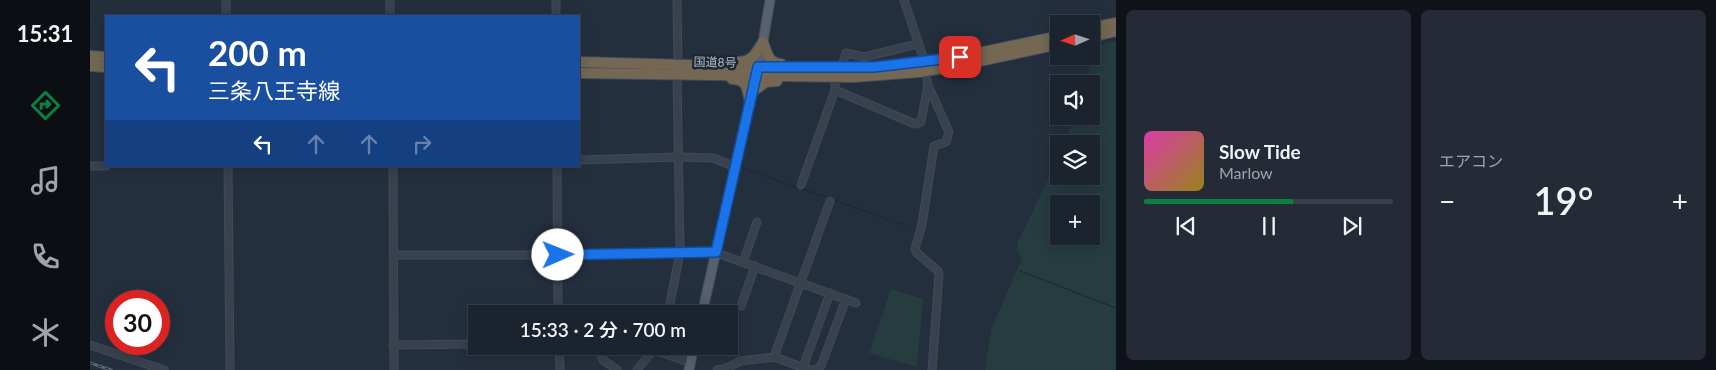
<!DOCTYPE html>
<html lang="ja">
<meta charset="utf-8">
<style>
:root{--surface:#1b232e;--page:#242b36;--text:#f1f3f6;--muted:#a0a4aa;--line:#39404a;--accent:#0b8043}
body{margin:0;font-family:Lato,"Noto Sans JP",sans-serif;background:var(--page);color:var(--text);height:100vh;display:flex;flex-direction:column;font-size:19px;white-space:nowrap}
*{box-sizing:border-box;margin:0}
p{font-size:16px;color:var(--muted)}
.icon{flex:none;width:28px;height:28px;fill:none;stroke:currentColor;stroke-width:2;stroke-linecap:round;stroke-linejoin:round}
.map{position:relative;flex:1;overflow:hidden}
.details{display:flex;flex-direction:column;gap:10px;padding:10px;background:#0f1319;width:600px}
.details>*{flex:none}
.top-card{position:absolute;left:15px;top:15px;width:475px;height:152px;border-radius:0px;box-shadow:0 2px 12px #0003,0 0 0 1px var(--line);background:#1a4fa0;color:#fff;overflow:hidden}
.needle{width:32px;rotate:267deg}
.fabs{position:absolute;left:960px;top:15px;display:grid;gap:10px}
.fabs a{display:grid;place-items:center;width:50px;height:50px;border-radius:0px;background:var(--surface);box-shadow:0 2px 12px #0003,0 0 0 1px var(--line);font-size:25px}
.speed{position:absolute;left:15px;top:290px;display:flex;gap:10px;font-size:25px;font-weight:700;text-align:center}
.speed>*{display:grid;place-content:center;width:65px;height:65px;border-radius:50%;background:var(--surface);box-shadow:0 2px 12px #0003,0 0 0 1px var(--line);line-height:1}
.speed .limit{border:8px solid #d22;background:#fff;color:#111}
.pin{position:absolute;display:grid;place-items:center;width:42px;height:42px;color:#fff;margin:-21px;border-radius:10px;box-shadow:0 2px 8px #0006}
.me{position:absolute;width:55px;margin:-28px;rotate:89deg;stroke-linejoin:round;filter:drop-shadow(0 0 4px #0008)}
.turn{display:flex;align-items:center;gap:18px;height:105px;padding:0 20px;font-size:22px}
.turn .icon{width:65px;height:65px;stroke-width:2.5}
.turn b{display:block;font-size:35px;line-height:42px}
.lanes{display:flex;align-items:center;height:48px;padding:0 20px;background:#0003;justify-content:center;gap:25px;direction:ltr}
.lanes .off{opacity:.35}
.big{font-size:38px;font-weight:600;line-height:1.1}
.details .widget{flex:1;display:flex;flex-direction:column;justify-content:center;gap:8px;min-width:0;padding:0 18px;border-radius:8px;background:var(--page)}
.song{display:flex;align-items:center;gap:15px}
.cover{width:60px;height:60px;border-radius:8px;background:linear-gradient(135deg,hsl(320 70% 55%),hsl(50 70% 35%))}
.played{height:5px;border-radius:2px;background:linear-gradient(90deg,var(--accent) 60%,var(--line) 60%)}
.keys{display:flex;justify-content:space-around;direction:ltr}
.heat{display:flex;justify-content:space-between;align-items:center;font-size:28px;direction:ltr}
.details .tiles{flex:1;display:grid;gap:10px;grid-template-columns:repeat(2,1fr)}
.trip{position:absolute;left:378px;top:305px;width:270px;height:50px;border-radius:0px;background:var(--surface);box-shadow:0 2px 12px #0003,0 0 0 1px var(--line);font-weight:600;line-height:50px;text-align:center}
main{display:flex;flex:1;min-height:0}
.tabs{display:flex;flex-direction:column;width:90px;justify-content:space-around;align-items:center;background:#0b0e12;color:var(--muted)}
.tabs .icon{width:35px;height:35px}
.tabs .active{color:var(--accent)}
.tabs b{font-size:22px;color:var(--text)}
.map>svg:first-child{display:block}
</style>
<main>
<nav class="tabs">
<b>15:31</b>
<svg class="icon active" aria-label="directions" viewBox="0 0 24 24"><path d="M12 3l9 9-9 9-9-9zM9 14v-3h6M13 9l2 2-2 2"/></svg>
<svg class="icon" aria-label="music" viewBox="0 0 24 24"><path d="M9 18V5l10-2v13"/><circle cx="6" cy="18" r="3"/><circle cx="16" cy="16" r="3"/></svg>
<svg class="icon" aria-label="phone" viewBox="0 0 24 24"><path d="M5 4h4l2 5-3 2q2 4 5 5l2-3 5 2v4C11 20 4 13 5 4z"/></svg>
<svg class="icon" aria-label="climate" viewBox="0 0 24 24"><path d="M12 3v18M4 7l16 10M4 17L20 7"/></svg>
</nav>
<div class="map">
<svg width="1026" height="370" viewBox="0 0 1026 370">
<rect width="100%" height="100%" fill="#242f3e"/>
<g fill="#263c3f" fill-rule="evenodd">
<path d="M1026,41V370H895L901,330L932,258C927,253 926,250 928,242L969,156V176H1001V144H974L984,116H1001V84H996L999,75L998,56H1001V47ZM969,204H1001V236H969Z"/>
<path d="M801,289L833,299L827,367L779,353Z"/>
</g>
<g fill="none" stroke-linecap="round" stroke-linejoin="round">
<g stroke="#17263c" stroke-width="1">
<path d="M650,167L708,188"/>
<path d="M713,189L738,198"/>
<path d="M744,200L800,220"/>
<path d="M807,223L815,225"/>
<path d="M930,271L1026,308"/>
</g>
<g stroke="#414a57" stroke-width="9">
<g id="minor">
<path d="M136,0V16"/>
<path d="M300,0V16"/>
<path d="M466,0V16"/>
<path d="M587,0L588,65"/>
<path d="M814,0L832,54"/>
<path d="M751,68L756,53L774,57L828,44"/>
<path d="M837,80L838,85L859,132L856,142L844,146L832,224L825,249L827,253L848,271L849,274L842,370"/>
<path d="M745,90L825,124L831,122L838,85"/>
<path d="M489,160L589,157L623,158L646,167"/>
<path d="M0,166H16"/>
<path d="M138,166L140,370"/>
<path d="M303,166L304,370"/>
<path d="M467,166L468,314"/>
<path d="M711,185L745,90V77"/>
<path d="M303,255H468L621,251L766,303"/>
<path d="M653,262L667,222"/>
<path d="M651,306L665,266"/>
<path d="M578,314L590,252L587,75"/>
<path d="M0,345L74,370"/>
<path d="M303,345L386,344"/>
<path d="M469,346L470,370"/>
<path d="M500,346L507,348L513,360L527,370"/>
<path d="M684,357L720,370H725L731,366L756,299"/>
<path d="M713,367L740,293"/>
<path d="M547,370L562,351L570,352L601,363"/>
<path d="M627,370L634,369L651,361L684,357L740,201"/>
</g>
</g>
<g stroke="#414a57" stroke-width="11">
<g id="major">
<path d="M612,314L673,42L680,0"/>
<path d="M599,370L604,346"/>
</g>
</g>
<g stroke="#434c59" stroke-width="12">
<g id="highway">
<path d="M1001,28L1026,23"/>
<path d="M1001,37L1026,31"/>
<path d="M673,42C677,53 678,63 691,64"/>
<path d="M0,56L16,57"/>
<path d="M489,62L668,67H784L870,57L969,36"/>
<path d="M646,62C662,62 665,55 673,42"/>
<path d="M0,66L16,67"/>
<path d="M489,73L764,77L829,72L872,65L969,44"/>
<path d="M642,79C659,80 657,90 660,103"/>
<path d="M663,91L676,82L687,81"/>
</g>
</g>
<use href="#minor" stroke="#38414e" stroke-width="7"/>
<use href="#major" stroke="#56606e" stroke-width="9"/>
<use href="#highway" stroke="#746855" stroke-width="10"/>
<g stroke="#5a6575" stroke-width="3">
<path id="rail" d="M0,363L21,370"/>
</g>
<use href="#rail" stroke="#1d2633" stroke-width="1" stroke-dasharray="4" stroke-linecap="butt"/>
</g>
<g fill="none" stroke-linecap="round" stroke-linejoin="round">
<g stroke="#114b97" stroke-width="12">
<path id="route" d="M468,255L626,252L668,67H784L870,57"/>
</g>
<use href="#route" stroke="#1a73e8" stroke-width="9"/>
</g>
<g text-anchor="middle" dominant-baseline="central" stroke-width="5" stroke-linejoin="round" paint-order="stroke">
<g font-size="12" fill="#b4bcc9" stroke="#1d2633">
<text transform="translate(625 62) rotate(1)">国道8号</text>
</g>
</g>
</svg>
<div class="fabs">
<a><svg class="needle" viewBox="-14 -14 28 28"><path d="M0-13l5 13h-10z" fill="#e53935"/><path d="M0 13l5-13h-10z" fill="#a0a4aa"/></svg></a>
<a><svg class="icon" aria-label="sound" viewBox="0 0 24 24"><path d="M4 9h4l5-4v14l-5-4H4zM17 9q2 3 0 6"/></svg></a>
<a><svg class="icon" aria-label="layers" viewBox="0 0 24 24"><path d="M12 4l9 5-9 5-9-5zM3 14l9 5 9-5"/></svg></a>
<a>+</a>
</div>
<div class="speed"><div class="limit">30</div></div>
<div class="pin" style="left:870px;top:57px;background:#d93025"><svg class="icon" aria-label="arrive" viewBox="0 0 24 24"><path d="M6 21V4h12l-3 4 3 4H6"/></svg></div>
<svg class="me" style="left:468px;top:255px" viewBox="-20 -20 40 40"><circle r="19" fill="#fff"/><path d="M0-13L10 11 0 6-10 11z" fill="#1a73e8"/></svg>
<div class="trip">15:33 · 2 分 · 700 m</div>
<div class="top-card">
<div class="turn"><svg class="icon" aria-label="left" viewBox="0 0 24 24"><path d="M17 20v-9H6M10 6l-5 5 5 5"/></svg><div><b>200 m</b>三条八王寺線</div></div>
<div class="lanes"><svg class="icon" aria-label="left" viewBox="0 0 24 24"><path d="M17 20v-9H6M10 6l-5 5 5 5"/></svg><svg class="icon off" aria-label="ahead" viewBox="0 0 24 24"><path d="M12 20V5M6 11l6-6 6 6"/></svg><svg class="icon off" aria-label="ahead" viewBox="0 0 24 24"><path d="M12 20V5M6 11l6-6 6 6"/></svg><svg class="icon off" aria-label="right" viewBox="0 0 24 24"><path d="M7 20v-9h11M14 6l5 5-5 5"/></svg></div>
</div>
</div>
<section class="details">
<div class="tiles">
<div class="widget">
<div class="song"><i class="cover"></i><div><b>Slow Tide</b><p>Marlow</p></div></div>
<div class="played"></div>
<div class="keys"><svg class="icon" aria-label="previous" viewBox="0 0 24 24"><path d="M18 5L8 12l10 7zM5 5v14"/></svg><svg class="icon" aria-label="pause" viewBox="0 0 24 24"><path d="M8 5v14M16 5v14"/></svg><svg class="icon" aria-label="next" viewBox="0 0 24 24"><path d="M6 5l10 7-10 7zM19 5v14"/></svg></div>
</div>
<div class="widget"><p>エアコン</p>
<div class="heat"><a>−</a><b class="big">19°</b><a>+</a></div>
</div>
</div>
</section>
</main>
